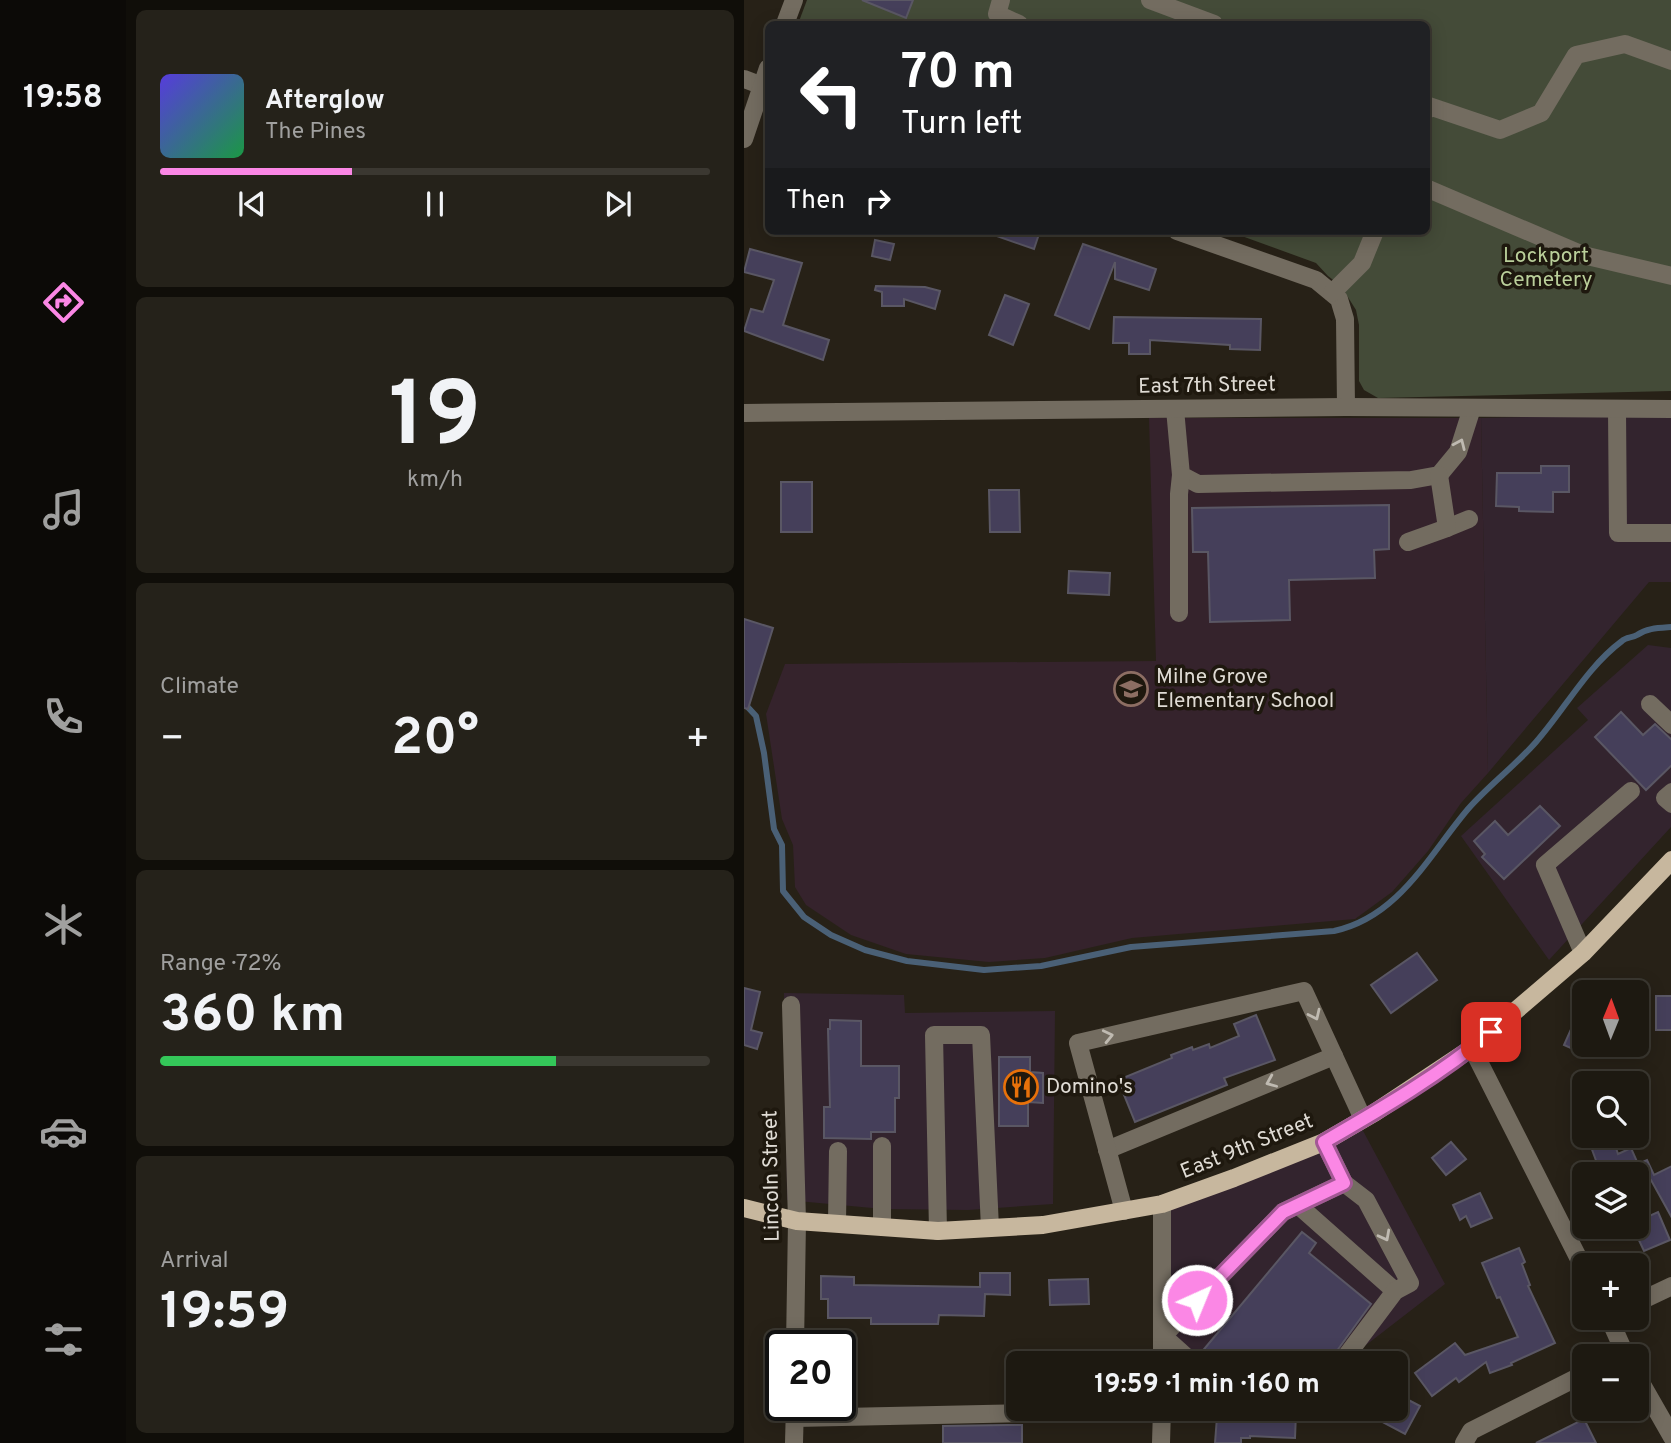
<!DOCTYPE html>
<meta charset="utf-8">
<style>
:root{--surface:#1d1911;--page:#25221a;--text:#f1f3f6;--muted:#a0a09f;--line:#3b3831;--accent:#fb87e5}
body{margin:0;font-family:Overpass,sans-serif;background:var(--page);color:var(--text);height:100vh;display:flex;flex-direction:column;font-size:26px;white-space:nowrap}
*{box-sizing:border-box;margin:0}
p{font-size:23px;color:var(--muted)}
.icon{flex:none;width:38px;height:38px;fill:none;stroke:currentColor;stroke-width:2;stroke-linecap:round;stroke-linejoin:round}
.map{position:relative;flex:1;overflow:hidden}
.sheet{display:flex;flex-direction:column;gap:10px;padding:10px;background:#100e09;width:618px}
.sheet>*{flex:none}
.banner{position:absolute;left:21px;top:21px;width:665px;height:214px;border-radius:10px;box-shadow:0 4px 18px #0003,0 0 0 2px var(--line);background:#202124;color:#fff;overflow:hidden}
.needle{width:46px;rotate:1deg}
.tools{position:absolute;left:828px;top:980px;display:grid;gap:14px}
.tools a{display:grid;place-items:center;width:77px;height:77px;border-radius:10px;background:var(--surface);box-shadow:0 4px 18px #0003,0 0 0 2px var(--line);font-size:35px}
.speed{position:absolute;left:21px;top:1330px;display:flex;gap:14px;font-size:35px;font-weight:700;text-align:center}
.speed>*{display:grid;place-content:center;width:91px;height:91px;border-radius:50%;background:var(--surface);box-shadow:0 4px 18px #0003,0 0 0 2px var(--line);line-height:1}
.speed .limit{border:4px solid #111;border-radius:10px;background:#fff;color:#111}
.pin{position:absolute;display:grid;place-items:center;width:60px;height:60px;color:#fff;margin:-30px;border-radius:14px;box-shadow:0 4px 10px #0006}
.me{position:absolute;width:77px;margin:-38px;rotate:44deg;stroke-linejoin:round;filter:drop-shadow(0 0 5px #0008)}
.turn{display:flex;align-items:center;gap:24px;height:147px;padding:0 21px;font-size:32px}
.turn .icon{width:91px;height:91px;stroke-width:2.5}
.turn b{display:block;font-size:49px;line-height:60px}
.then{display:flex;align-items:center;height:66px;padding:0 21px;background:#0003;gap:14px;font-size:26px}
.big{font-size:52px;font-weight:700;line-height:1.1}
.sheet .tile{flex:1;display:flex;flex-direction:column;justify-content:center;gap:10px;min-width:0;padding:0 24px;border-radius:10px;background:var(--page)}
.sheet .dial{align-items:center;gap:0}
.dial b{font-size:91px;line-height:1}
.song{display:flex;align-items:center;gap:21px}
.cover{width:84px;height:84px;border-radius:10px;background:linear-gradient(135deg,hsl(250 70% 55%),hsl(140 70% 35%))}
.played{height:7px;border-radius:4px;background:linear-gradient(90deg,var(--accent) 35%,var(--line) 35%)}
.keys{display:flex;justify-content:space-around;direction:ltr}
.heat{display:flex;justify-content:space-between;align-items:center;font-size:38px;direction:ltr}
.charge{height:10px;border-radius:5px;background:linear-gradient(90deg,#34c759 72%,var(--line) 0)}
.trip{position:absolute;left:262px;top:1351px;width:402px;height:70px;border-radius:10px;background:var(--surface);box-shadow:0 4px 18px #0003,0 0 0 2px var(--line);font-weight:700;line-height:70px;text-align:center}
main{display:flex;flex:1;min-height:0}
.dock{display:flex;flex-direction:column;width:126px;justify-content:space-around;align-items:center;background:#0c0a07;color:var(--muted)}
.dock .icon{width:49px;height:49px}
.dock .on{color:var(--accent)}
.dock b{font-size:32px;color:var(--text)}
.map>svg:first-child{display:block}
</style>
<main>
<nav class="dock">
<b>19:58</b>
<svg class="icon on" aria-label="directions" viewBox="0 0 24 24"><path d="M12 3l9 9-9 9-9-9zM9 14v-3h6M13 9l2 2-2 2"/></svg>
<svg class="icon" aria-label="music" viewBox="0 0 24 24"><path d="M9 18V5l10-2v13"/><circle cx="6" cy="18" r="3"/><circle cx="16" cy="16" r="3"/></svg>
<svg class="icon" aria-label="phone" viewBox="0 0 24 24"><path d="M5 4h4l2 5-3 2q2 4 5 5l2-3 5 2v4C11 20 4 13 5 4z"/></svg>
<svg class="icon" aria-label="climate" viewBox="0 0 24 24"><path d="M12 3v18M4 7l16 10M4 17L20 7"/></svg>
<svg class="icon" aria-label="car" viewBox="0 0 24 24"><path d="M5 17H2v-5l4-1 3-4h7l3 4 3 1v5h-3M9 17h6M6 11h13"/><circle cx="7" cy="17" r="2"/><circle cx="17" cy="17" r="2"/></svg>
<svg class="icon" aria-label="filters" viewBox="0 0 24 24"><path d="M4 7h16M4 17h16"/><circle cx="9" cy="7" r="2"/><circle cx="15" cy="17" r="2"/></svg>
</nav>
<section class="sheet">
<div class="tile">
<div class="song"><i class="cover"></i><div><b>Afterglow</b><p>The Pines</p></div></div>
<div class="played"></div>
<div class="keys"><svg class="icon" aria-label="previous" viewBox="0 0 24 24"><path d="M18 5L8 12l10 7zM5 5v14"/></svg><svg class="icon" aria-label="pause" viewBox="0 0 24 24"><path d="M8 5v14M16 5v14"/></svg><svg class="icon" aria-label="next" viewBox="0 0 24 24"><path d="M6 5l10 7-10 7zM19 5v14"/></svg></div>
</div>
<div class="tile dial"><b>19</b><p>km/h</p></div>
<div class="tile"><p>Climate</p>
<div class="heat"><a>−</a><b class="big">20°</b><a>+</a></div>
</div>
<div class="tile"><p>Range · 72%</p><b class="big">360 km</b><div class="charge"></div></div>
<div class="tile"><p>Arrival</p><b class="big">19:59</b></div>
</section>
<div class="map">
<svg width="928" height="1443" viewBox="0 0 928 1443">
<rect width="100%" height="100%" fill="#272117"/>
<g fill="#33242e">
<path d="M928,414L927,582H905L744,773L737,418Z"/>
<path d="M904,645L927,648V827L805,960L717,836L844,720L833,708Z"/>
<path d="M40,993L160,995L161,1013L311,1011L309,1204L224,1210L139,1209L43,1200Z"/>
<path d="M617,1127L701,1284L617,1349L609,1363H424L427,1207Z"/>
<path d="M423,1409H583L575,1423L423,1411Z"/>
</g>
<path fill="#35232c" d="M405,418H737L744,773L717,803L684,851L648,892L611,919L388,938L301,958L245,962L162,954L107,935L62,905L51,887L49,845L38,819L22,714L41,664L412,661Z"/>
<path fill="#444b38" d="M63,0H927V391L634,398L620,390L615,381V325L612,310L597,286L584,276L572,263L484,231H682V24H54Z"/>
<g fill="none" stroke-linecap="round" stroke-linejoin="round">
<path stroke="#4a6076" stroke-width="6" d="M0,703L12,716L20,753L30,829L38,845L39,891L60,917L87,935L121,950L163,961L240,970L297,966L387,947L590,931C655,917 685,855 724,809C745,785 771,766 792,742C821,709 843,667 878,641C882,637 888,638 893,635C903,628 914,628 928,627"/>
</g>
<g fill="#453f5a" stroke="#5a5764" stroke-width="2">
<path d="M118,0H169L162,18Z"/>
<path d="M245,231H296L290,249L244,233Z"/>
<path d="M131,240L150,244L146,260L128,256Z"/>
<path d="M339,244L412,269L405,290L371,279V262L345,329L311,315Z"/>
<path d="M6,249L58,263L39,325L85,340L79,360L0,331L7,309L19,312L30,280L0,272Z"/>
<path d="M132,286L181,287L196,291L191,309L160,299V306H138V292L131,290Z"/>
<path d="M261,295L285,304L269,345L245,335Z"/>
<path d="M370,317L517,319L516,350L486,349V345L406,340V354H385V343H369Z"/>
<path d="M797,466H825V492H809V512L775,511V507L752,506L753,473H797Z"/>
<rect x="37" y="482" width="31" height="50"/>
<path d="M245,490H275L276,532H246Z"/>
<path d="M645,505V549L630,550L631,578L545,580L546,620L466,622L464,552H449L448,508Z"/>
<path d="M325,571L366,573L365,595L324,593Z"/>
<path d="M0,619L29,628L4,709L0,708Z"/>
<path d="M877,712L899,735L911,724L928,740V765L902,790L851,737Z"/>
<path d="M796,806L816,826L760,879L738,857L741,854L730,841L751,821L764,835Z"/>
<path d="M673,953L693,980L647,1013L627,985Z"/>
<path d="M0,988L16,992L7,1030L18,1033L13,1049L0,1045Z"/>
<rect x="912" y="996" width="16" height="34"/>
<path d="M840,1000V1054L820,1045Z"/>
<path d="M512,1015L531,1060L480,1078L483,1085L391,1122L374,1080L428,1058L427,1055L448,1047L449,1050L465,1044L466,1048L495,1036L490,1024Z"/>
<path d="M86,1020L117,1021V1066H155V1098H151V1132H127V1139L80,1138V1107H86L84,1029H86Z"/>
<path d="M255,1057H286V1072L299,1073V1103L284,1102V1126H255Z"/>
<path d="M843,1136H868L874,1154L887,1148L894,1164L903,1160L910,1175L928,1166V1218L907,1180L892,1187V1174H857Z"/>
<path d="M707,1142L722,1159L702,1175L688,1158Z"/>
<path d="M736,1193L748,1218L727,1227L722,1216L716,1220L709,1205Z"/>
<path d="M914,1212L926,1240L900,1251L892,1234V1222Z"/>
<path d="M558,1232L572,1243L565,1253L627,1304L584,1363H466L456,1354Z"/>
<path d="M775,1248L781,1262L778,1264L786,1285L784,1286L811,1343L767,1363L768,1365L746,1373L742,1362L715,1382L712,1378L688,1396L671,1373L711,1343L721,1355L774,1337L756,1297L753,1298L738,1263Z"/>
<path d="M236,1273H266V1295L241,1294L240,1316L195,1315L194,1324H127V1318H84V1299H77V1276L110,1277V1285L236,1287Z"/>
<path d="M344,1279L345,1304L306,1305L305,1280Z"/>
<path d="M653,1394L676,1406L661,1434L633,1419L639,1409H653Z"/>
<path d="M530,1412L552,1413L551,1438L506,1436V1438H497V1443H471L473,1417L530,1416Z"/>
<path d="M840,1419L852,1443H792Z"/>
<path d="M263,1425H278V1443H199V1426Z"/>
</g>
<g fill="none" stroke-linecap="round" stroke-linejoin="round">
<g stroke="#736c60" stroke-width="18">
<path d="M257,0L253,14L275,24"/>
<path d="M406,0L470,24"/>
<path d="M41,24L50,0"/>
<path d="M0,79L24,88"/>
<path d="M682,111L685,106L756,130L797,113L832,55L881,44L928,61"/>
<path d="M0,139L24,68"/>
<path d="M682,188L839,255L928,276"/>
<path d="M433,231L572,280L595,299L601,319L602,407"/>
<path d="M588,293L618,263L631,231"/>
<path d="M431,409L437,475L454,484L667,480L695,475L714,452L728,408"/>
<path d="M873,410L874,533H928"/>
<path d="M0,413L602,407L928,409"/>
<path d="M703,528L725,519"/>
<path d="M664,542L703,528L695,475"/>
<path d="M435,613V494L437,475"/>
<path d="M906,704L928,725"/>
<path d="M928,792L921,798L928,804"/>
<path d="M839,953L801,865L887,791"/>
<path d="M47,1005L53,1221L51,1346"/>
<path d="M728,1048L840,1269"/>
<path d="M138,1146V1226"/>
<path d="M363,1150L590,1056"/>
<path d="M418,1204V1363"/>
<path d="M554,1205L651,1291"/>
<path d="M380,1211L334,1043L560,991L619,1119"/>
<path d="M93,1223L94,1151"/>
<path d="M194,1231L190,1035H237L246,1228"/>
<path d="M892,1303L928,1286"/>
<path d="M865,1318L882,1356"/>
<path d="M449,1363L419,1336L539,1212L600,1183L580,1142"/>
<path d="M597,1363L651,1291L666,1283L622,1200L600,1183"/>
<path d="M892,1374L928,1437"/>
<path d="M51,1418L418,1410"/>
<path d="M50,1443L51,1405"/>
<path d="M417,1443L418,1409"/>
<path d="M720,1443L727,1431L840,1374"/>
</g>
<path stroke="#c7b79e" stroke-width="18" d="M0,1208L53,1221L194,1231L299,1225L418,1204L490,1178L580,1142L630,1113L728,1048L839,953L928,860"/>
</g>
<defs><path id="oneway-chevron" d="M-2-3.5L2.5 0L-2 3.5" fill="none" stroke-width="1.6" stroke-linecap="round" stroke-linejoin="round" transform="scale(1.75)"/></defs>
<g stroke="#bfbab1">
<use href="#oneway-chevron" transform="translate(716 444) rotate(-66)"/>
<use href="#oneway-chevron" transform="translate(571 1015) rotate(65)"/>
<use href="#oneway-chevron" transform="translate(364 1036) rotate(-13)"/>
<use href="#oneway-chevron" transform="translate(527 1082) rotate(157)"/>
<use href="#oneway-chevron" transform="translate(641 1236) rotate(62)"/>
</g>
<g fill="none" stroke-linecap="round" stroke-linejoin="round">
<g stroke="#a35895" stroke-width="18">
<path id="route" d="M453,1300L539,1212L600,1183L580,1142C637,1109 696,1075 747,1032"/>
</g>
<use href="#route" stroke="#fb87e5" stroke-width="12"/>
</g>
<defs>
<g id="school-ring" transform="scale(1.75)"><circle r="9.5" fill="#1e180e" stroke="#8d6e63" stroke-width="1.5"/><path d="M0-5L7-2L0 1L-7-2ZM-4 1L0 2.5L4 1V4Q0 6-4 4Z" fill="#8d6e63"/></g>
<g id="restaurant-ring" transform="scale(1.75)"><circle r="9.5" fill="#1e180e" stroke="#e8710a" stroke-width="1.5"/><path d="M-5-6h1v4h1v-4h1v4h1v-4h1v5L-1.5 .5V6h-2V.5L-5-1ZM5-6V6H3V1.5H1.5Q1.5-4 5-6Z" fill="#e8710a"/></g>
</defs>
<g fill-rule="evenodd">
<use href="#school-ring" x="387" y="689"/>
<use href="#restaurant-ring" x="277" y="1087"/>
</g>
<g text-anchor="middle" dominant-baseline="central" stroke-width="7" stroke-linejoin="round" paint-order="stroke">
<g font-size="21" fill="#bacf9a" stroke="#1e180e">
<text x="802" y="256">Lockport<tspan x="802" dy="24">Cemetery</tspan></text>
</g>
<g font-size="21" fill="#dfdbd4" stroke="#1e180e">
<text transform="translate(463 386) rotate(-1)">East 7th Street</text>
<text transform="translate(503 1147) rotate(-22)">East 9th Street</text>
<text transform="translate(28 1176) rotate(-91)">Lincoln Street</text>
</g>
<g font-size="21" fill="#dfdbd4" stroke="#1e180e" text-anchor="start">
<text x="412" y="677">Milne Grove<tspan x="412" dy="24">Elementary School</tspan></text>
<text x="302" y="1087">Domino's</text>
</g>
</g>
</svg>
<div class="tools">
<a><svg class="needle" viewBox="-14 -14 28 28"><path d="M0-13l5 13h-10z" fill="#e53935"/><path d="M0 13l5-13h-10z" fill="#a0a09f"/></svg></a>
<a><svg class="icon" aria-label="search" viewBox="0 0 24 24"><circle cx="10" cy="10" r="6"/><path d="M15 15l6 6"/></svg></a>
<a><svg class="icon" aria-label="layers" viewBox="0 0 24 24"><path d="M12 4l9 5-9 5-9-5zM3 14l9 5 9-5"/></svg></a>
<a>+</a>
<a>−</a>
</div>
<div class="speed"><div class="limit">20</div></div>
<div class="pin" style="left:747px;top:1032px;background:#d93025"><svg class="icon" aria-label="arrive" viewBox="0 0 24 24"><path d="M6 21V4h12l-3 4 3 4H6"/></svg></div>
<svg class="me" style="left:453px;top:1300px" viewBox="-20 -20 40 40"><circle r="17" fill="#fb87e5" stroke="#fff" stroke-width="3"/><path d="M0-11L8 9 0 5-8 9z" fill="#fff"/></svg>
<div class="trip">19:59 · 1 min · 160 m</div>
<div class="banner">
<div class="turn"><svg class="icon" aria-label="left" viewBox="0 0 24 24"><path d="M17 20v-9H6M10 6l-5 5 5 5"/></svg><div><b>70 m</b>Turn left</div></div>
<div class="then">Then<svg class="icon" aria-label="right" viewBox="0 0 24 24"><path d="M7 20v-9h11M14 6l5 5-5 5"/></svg></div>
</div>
</div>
</main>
